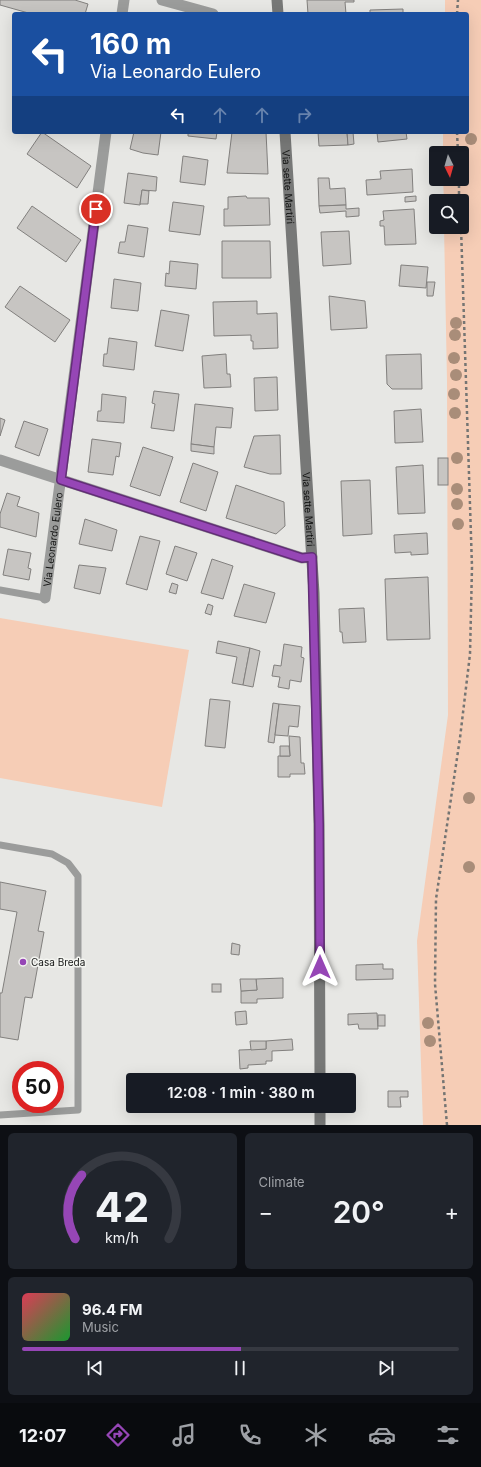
<!DOCTYPE html>
<meta charset="utf-8">
<style>
:root{--surface:#171b24;--page:#20242c;--text:#f1f3f6;--muted:#9ea1a6;--line:#363941;--accent:#9646b6}
body{margin:0;font-family:Inter,sans-serif;background:var(--page);color:var(--text);height:100vh;display:flex;flex-direction:column;font-size:15px;white-space:nowrap}
*{box-sizing:border-box;margin:0}
p{font-size:13px;color:var(--muted)}
.icon{flex:none;width:22px;height:22px;fill:none;stroke:currentColor;stroke-width:2;stroke-linecap:round;stroke-linejoin:round}
.map{position:relative;height:1125px;overflow:hidden}
.details{display:flex;flex-direction:column;gap:8px;padding:8px;background:#0d0f14;flex:1}
.details>*{flex:none}
.hud{position:absolute;left:12px;top:12px;width:457px;height:122px;border-radius:4px;box-shadow:0 4px 16px #0002;background:#1a4fa0;color:#fff;overflow:hidden}
.needle{width:26px;rotate:175deg}
.buttons{position:absolute;left:429px;top:146px;display:grid;gap:8px}
.buttons a{display:grid;place-items:center;width:40px;height:40px;border-radius:4px;background:var(--surface);box-shadow:0 4px 16px #0002;font-size:20px}
.speed{position:absolute;left:12px;top:1061px;display:flex;gap:8px;font-size:20px;font-weight:700;text-align:center}
.speed>*{display:grid;place-content:center;width:52px;height:52px;border-radius:50%;background:var(--surface);box-shadow:0 4px 16px #0002;line-height:1}
.speed .limit{border:6px solid #d22;background:#fff;color:#111}
.pin{position:absolute;display:grid;place-items:center;width:34px;height:34px;color:#fff;margin:-17px;border:2px solid #fff;border-radius:50%;box-shadow:0 1px 4px #0007}
.me{position:absolute;width:44px;margin:-22px;rotate:0deg;stroke-linejoin:round;filter:drop-shadow(0 0 3px #0008)}
.turn{display:flex;align-items:center;gap:14px;height:84px;padding:0 12px;font-size:18px}
.turn .icon{width:52px;height:52px;stroke-width:2.5}
.turn b{display:block;font-size:28px;line-height:34px}
.lanes{display:flex;align-items:center;height:38px;padding:0 12px;background:#0003;justify-content:center;gap:20px;direction:ltr}
.lanes .off{opacity:.35}
.big{font-size:30px;font-weight:600;line-height:1.1}
.details .widget{flex:1;display:flex;flex-direction:column;justify-content:center;gap:6px;min-width:0;padding:0 14px;border-radius:6px;background:var(--page)}
.details .dial{align-items:center;gap:0}
.dial svg{height:104px;overflow:visible;fill:none;stroke:var(--line);stroke-width:7;stroke-linecap:round;text-anchor:middle}
.dial text{fill:var(--text);stroke:none}
.song{display:flex;align-items:center;gap:12px}
.cover{width:48px;height:48px;border-radius:6px;background:linear-gradient(135deg,hsl(350 70% 55%),hsl(130 70% 35%))}
.played{height:4px;border-radius:2px;background:linear-gradient(90deg,var(--accent) 50%,var(--line) 50%)}
.keys{display:flex;justify-content:space-around;direction:ltr}
.heat{display:flex;justify-content:space-between;align-items:center;font-size:22px;direction:ltr}
.details .tiles{flex:1;display:grid;gap:8px;grid-template-columns:1fr 1fr}
.widget:last-child{grid-column:span 2}
.trip{position:absolute;left:126px;top:1073px;width:230px;height:40px;border-radius:4px;background:var(--surface);box-shadow:0 4px 16px #0002;font-weight:600;line-height:40px;text-align:center}
.tab-bar{display:flex;height:64px;justify-content:space-around;align-items:center;background:#090b0e;color:var(--muted)}
.tab-bar .icon{width:28px;height:28px}
.tab-bar .on{color:var(--accent)}
.tab-bar b{font-size:18px;color:var(--text)}
.map>svg:first-child{display:block}
</style>
<div class="map">
<svg width="481" height="1125" viewBox="0 0 481 1125">
<rect width="100%" height="100%" fill="#e7e7e4"/>
<g fill="#f6cdb6">
<path d="M445,0H481V1125H423L417,941L448,715L447,381L444,227H462V201H444L443,179H462V153H443V132H467V14H445Z"/>
<path d="M0,618L189,650L162,807L0,778Z"/>
</g>
<g fill="#c7c5c2" stroke="#82807e">
<path d="M0,0H75L88,4L85,14H32L0,5Z"/>
<path d="M307,0H354V2H345L346,14H308Z"/>
<path d="M403,9V14H370V10Z"/>
<path d="M42,132L91,166L77,188L27,154Z"/>
<path d="M134,132H161L158,155L143,153L130,149Z"/>
<path d="M188,132H217L216,139L188,136Z"/>
<path d="M232,132H266L268,174L227,173Z"/>
<path d="M318,132H347L348,145L319,146Z"/>
<path d="M347,132H353L354,144L348,145Z"/>
<path d="M377,132H406L407,139L378,142Z"/>
<path d="M183,156L208,160L205,185L180,182Z"/>
<path d="M412,169L413,192L367,195L366,180L381,179L380,171Z"/>
<path d="M128,173L157,177L156,191L142,190L140,205L124,203Z"/>
<path d="M318,178H329L330,189L345,188L346,205L319,206Z"/>
<path d="M142,190L149,191L148,204H140Z"/>
<path d="M246,196L247,198H269L270,225L224,226V209H228V197Z"/>
<path d="M416,196V201L405,202V197Z"/>
<path d="M173,202L204,206L200,235L169,231Z"/>
<path d="M346,205V209L359,208V216L346,217V211L320,213L319,206Z"/>
<path d="M32,206L81,240L66,262L17,228Z"/>
<path d="M414,209L416,244L385,245L384,226H380V221L384,220L383,211Z"/>
<path d="M128,225L148,228L144,257L118,253L120,242H125Z"/>
<path d="M349,231L351,264L323,266L321,232Z"/>
<path d="M222,241H270L271,278H222Z"/>
<path d="M170,261L198,264L196,289L165,286L166,273L169,274Z"/>
<path d="M401,265L428,267L426,288L399,286Z"/>
<path d="M114,279L141,283L138,311L111,308Z"/>
<path d="M427,282H435L433,296H427Z"/>
<path d="M20,286L70,320L55,342L5,307Z"/>
<path d="M329,296L365,301L367,328L331,330Z"/>
<path d="M257,301V314L277,313L278,348L253,349V341H251V335L214,336L213,302Z"/>
<path d="M161,310L189,315L183,351L155,346Z"/>
<path d="M109,338L137,342L134,370L103,366L104,354H107Z"/>
<path d="M226,354L227,374H230L231,387L204,388L202,356Z"/>
<path d="M421,354L422,389H392L387,384L386,355Z"/>
<path d="M277,377L278,410L255,411L254,378Z"/>
<path d="M154,391L179,394L174,431L151,428L155,404L152,403Z"/>
<path d="M102,394L126,397L124,423L97,421L98,411H101Z"/>
<path d="M195,404L233,408L231,428L216,427L214,447L191,444Z"/>
<path d="M421,409L423,442L395,443L394,411Z"/>
<path d="M0,418L5,420L0,436Z"/>
<path d="M24,421L48,429L39,456L15,447Z"/>
<path d="M280,435L281,474H270L244,467L254,436Z"/>
<path d="M92,439L121,443L119,457L116,456L113,475L88,472Z"/>
<path d="M191,444L214,447V454L191,451Z"/>
<path d="M143,447L173,457L160,496L130,486Z"/>
<rect x="438" y="458" width="10" height="27"/>
<path d="M193,463L218,472L206,511L180,502Z"/>
<path d="M423,465L425,513L398,514L396,467Z"/>
<path d="M370,480L372,534L343,536L341,481Z"/>
<path d="M236,485L284,502L285,526L276,534L226,518Z"/>
<path d="M7,493L20,497L17,506L39,513L36,537L0,527V514Z"/>
<path d="M85,519L117,530L112,551L79,544Z"/>
<path d="M427,533L428,554L411,555V552L395,553L394,535Z"/>
<path d="M140,536L160,541L147,590L126,584Z"/>
<path d="M175,546L197,553L187,581L166,574Z"/>
<path d="M8,549L31,553L28,568L31,569L29,580L3,575Z"/>
<path d="M212,559L233,566L223,599L201,593Z"/>
<path d="M79,565L106,568L100,594L74,588Z"/>
<path d="M428,577L430,639L387,640L385,579Z"/>
<path d="M172,583L178,585L176,594L169,592Z"/>
<path d="M244,584L275,593L266,623L234,616Z"/>
<path d="M208,604L213,606L211,615L205,613Z"/>
<path d="M364,608L366,642L343,643L342,632H340L339,609Z"/>
<path d="M218,641L250,648L243,685L232,683L237,657L216,653Z"/>
<path d="M284,644L302,647L301,657L304,658L301,682L290,680L289,689L278,687L280,677L272,676L274,665L281,666Z"/>
<path d="M250,648L260,651L253,687L243,685Z"/>
<path d="M210,699L230,701L225,748L205,746Z"/>
<path d="M273,703L279,704L274,743L268,742Z"/>
<path d="M279,704L300,706L298,727L289,726L288,736L275,735Z"/>
<path d="M289,736L300,737L301,763H304L305,774H290V777H278V756H290Z"/>
<path d="M280,746H289L290,756H280Z"/>
<path d="M0,882L46,891L38,931L44,932L32,998L25,997L18,1040L0,1037V993H2L17,912L0,909Z"/>
<path d="M232,943L240,945L239,955L231,954Z"/>
<path d="M383,964V969H393V979L356,980V965Z"/>
<path d="M283,978V998L257,999V1003H241V991L257,990L256,979Z"/>
<path d="M240,979H256L257,990L241,991Z"/>
<rect x="212" y="984" width="9" height="8"/>
<path d="M246,1011L247,1024L236,1025L235,1012Z"/>
<path d="M377,1013L378,1029H359L358,1024L348,1025V1014Z"/>
<rect x="378" y="1015" width="7" height="11"/>
<path d="M292,1039L293,1050L272,1051V1061H266V1064L248,1065V1068L240,1069L239,1050L266,1049V1041Z"/>
<path d="M250,1041H266V1049L251,1050Z"/>
<path d="M388,1091H408V1097H400L401,1107H388Z"/>
</g>
<g fill="none" stroke-linecap="round" stroke-linejoin="round">
<g stroke="#757573" stroke-width="2.5" stroke-dasharray="3 3" stroke-linecap="butt">
<path d="M457,14L458,0"/>
<path d="M457,132L458,153"/>
<path d="M459,179V201"/>
<path d="M447,1125L435,984L436,899L460,738L470,654L472,567L461,227"/>
</g>
<g stroke="#9b9c9b" stroke-width="7">
<path d="M0,590L45,598"/>
<path d="M0,845L52,854L68,863L78,876V1110L0,1115"/>
</g>
<g stroke="#9b9c9b" stroke-width="11">
<path d="M162,0L213,14"/>
<path d="M122,14L124,0"/>
<path d="M0,460L302,558L312,557"/>
<path id="s1" d="M45,598L106,132"/>
</g>
<g stroke="#777877" stroke-width="11">
<path d="M277,0L278,14"/>
<path id="s2" d="M285,132L314,593L319,824L320,1080"/>
<path d="M320,1106V1125"/>
</g>
</g>
<g fill="#a98d79">
<circle cx="471" cy="139" r="6"/>
<circle cx="456" cy="323" r="6"/>
<circle cx="455" cy="335" r="6"/>
<circle cx="454" cy="358" r="6"/>
<circle cx="456" cy="375" r="6"/>
<circle cx="454" cy="394" r="6"/>
<circle cx="455" cy="413" r="6"/>
<circle cx="457" cy="458" r="6"/>
<circle cx="457" cy="489" r="6"/>
<circle cx="457" cy="504" r="6"/>
<circle cx="458" cy="524" r="6"/>
<circle cx="469" cy="798" r="6"/>
<circle cx="469" cy="867" r="6"/>
<circle cx="428" cy="1023" r="6"/>
<circle cx="430" cy="1041" r="6"/>
</g>
<g fill="none" stroke-linecap="round" stroke-linejoin="round">
<g stroke="#622e76" stroke-width="10">
<path id="route" d="M96,209L61,480L302,558L312,557L319,824L320,967"/>
</g>
<use href="#route" stroke="#9646b6" stroke-width="7"/>
</g>
<circle fill="#9646b6" stroke="#f4f5f1" stroke-width="1.5" cx="23" cy="962" r="4"/>
<g text-anchor="middle" dominant-baseline="central" stroke-width="3" stroke-linejoin="round" paint-order="stroke">
<g font-size="10" fill="#131413" stroke="#f4f5f1">
<text stroke="none"><textPath href="#s2" startOffset="55">Via sette Martiri</textPath></text>
<text stroke="none"><textPath href="#s2" startOffset="378">Via sette Martiri</textPath></text>
<text stroke="none"><textPath href="#s1" startOffset="59">Via Leonardo Eulero</textPath></text>
</g>
<g font-size="10" fill="#131413" stroke="#f4f5f1" text-anchor="start">
<text x="31" y="962">Casa Breda</text>
</g>
</g>
</svg>
<div class="buttons">
<a><svg class="needle" viewBox="-14 -14 28 28"><path d="M0-13l5 13h-10z" fill="#e53935"/><path d="M0 13l5-13h-10z" fill="#9ea1a6"/></svg></a>
<a><svg class="icon" aria-label="search" viewBox="0 0 24 24"><circle cx="10" cy="10" r="6"/><path d="M15 15l6 6"/></svg></a>
</div>
<div class="speed"><div class="limit">50</div></div>
<div class="pin" style="left:96px;top:209px;background:#d93025"><svg class="icon" aria-label="arrive" viewBox="0 0 24 24"><path d="M6 21V4h12l-3 4 3 4H6"/></svg></div>
<svg class="me" style="left:320px;top:967px" viewBox="-20 -20 40 40"><path d="M0-17L14 15 0 8-14 15z" fill="#9646b6" stroke="#fff" stroke-width="4"/></svg>
<div class="trip">12:08 · 1 min · 380 m</div>
<div class="hud">
<div class="turn"><svg class="icon" aria-label="left" viewBox="0 0 24 24"><path d="M17 20v-9H6M10 6l-5 5 5 5"/></svg><div><b>160 m</b>Via Leonardo Eulero</div></div>
<div class="lanes"><svg class="icon" aria-label="left" viewBox="0 0 24 24"><path d="M17 20v-9H6M10 6l-5 5 5 5"/></svg><svg class="icon off" aria-label="ahead" viewBox="0 0 24 24"><path d="M12 20V5M6 11l6-6 6 6"/></svg><svg class="icon off" aria-label="ahead" viewBox="0 0 24 24"><path d="M12 20V5M6 11l6-6 6 6"/></svg><svg class="icon off" aria-label="right" viewBox="0 0 24 24"><path d="M7 20v-9h11M14 6l5 5-5 5"/></svg></div>
</div>
</div>
<section class="details">
<div class="tiles">
<div class="widget dial"><svg viewBox="0 0 100 80">
<path d="M14 69A42 42 0 1 1 86 69"/>
<path d="M14 69A42 42 0 0 1 19 20" stroke="#9646b6"/>
<text x="50" y="56" font-size="32" font-weight="700">42</text>
<text x="50" y="72" font-size="11">km/h</text>
</svg></div>
<div class="widget"><p>Climate</p>
<div class="heat"><a>−</a><b class="big">20°</b><a>+</a></div>
</div>
<div class="widget">
<div class="song"><i class="cover"></i><div><b>96.4 FM</b><p>Music</p></div></div>
<div class="played"></div>
<div class="keys"><svg class="icon" aria-label="previous" viewBox="0 0 24 24"><path d="M18 5L8 12l10 7zM5 5v14"/></svg><svg class="icon" aria-label="pause" viewBox="0 0 24 24"><path d="M8 5v14M16 5v14"/></svg><svg class="icon" aria-label="next" viewBox="0 0 24 24"><path d="M6 5l10 7-10 7zM19 5v14"/></svg></div>
</div>
</div>
</section>
<nav class="tab-bar">
<b>12:07</b>
<svg class="icon on" aria-label="directions" viewBox="0 0 24 24"><path d="M12 3l9 9-9 9-9-9zM9 14v-3h6M13 9l2 2-2 2"/></svg>
<svg class="icon" aria-label="music" viewBox="0 0 24 24"><path d="M9 18V5l10-2v13"/><circle cx="6" cy="18" r="3"/><circle cx="16" cy="16" r="3"/></svg>
<svg class="icon" aria-label="phone" viewBox="0 0 24 24"><path d="M5 4h4l2 5-3 2q2 4 5 5l2-3 5 2v4C11 20 4 13 5 4z"/></svg>
<svg class="icon" aria-label="climate" viewBox="0 0 24 24"><path d="M12 3v18M4 7l16 10M4 17L20 7"/></svg>
<svg class="icon" aria-label="car" viewBox="0 0 24 24"><path d="M5 17H2v-5l4-1 3-4h7l3 4 3 1v5h-3M9 17h6M6 11h13"/><circle cx="7" cy="17" r="2"/><circle cx="17" cy="17" r="2"/></svg>
<svg class="icon" aria-label="filters" viewBox="0 0 24 24"><path d="M4 7h16M4 17h16"/><circle cx="9" cy="7" r="2"/><circle cx="15" cy="17" r="2"/></svg>
</nav>
